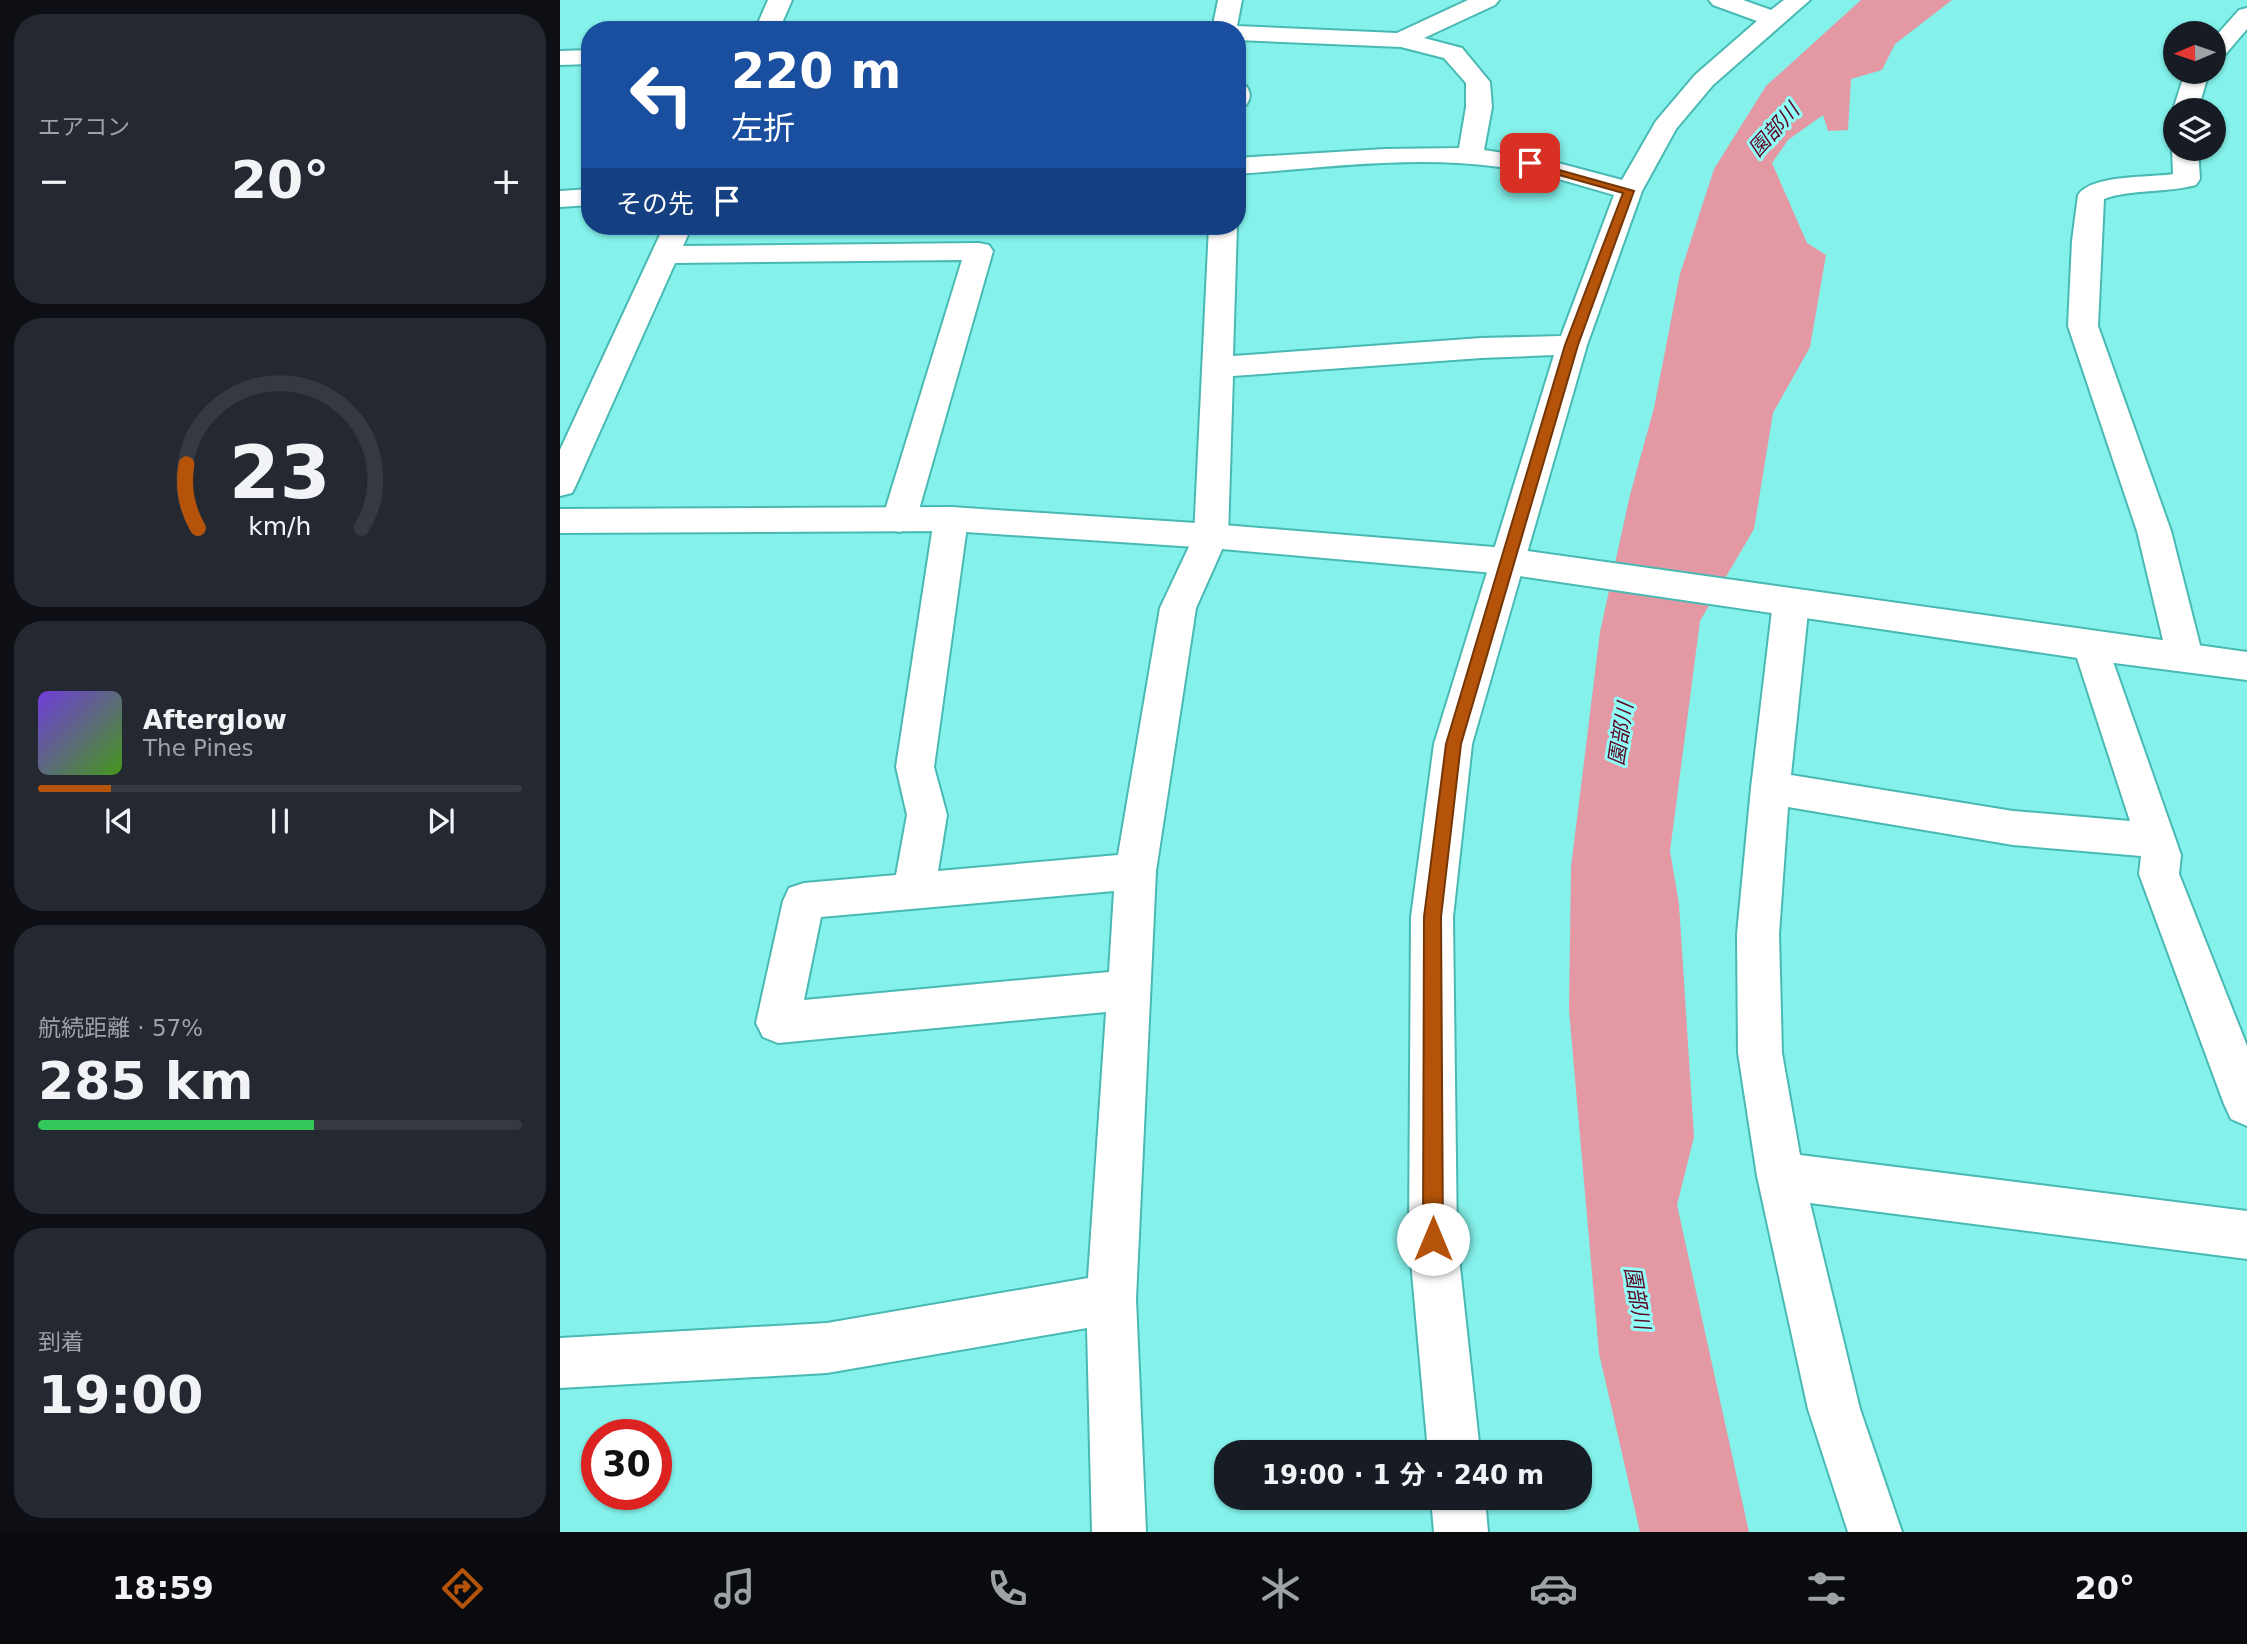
<!DOCTYPE html>
<html lang="ja">
<meta charset="utf-8">
<style>
:root{--surface:#171b24;--page:#242831;--text:#f1f3f6;--muted:#9ea1a6;--line:#363941;--accent:#b45309}
body{margin:0;font-family:"DejaVu Sans","Noto Sans JP",sans-serif;background:var(--page);color:var(--text);height:100vh;display:flex;flex-direction:column;font-size:26px;white-space:nowrap}
*{box-sizing:border-box;margin:0}
p{font-size:23px;color:var(--muted)}
.icon{flex:none;width:38px;height:38px;fill:none;stroke:currentColor;stroke-width:2;stroke-linecap:round;stroke-linejoin:round}
.map{position:relative;flex:1;overflow:hidden}
.side{display:flex;flex-direction:column;gap:14px;padding:14px;background:#0d0f14;width:560px}
.side>*{flex:none}
.hud{position:absolute;left:21px;top:21px;width:665px;height:214px;border-radius:28px;box-shadow:0 2px 5px #0004;background:#1a4fa0;color:#fff;overflow:hidden}
.needle{width:46px;rotate:268deg}
.fabs{position:absolute;left:1603px;top:21px;display:grid;gap:14px}
.fabs a{display:grid;place-items:center;width:63px;height:63px;border-radius:50%;background:var(--surface);box-shadow:0 2px 5px #0004;font-size:35px}
.speed{position:absolute;left:21px;top:1419px;display:flex;gap:14px;font-size:35px;font-weight:700;text-align:center}
.speed>*{display:grid;place-content:center;width:91px;height:91px;border-radius:50%;background:var(--surface);box-shadow:0 2px 5px #0004;line-height:1}
.speed .limit{border:10px solid #d22;background:#fff;color:#111}
.pin{position:absolute;display:grid;place-items:center;width:60px;height:60px;color:#fff;margin:-30px;border-radius:14px;box-shadow:0 4px 10px #0006}
.me{position:absolute;width:77px;margin:-38px;rotate:0deg;stroke-linejoin:round;filter:drop-shadow(0 0 5px #0008)}
.turn{display:flex;align-items:center;gap:24px;height:147px;padding:0 35px;font-size:32px}
.turn .icon{width:91px;height:91px;stroke-width:2.5}
.turn b{display:block;font-size:49px;line-height:60px}
.then{display:flex;align-items:center;height:66px;padding:0 35px;background:#0003;gap:14px;font-size:26px}
.big{font-size:52px;font-weight:700;line-height:1.1}
.side .tile{flex:1;display:flex;flex-direction:column;justify-content:center;gap:10px;min-width:0;padding:0 24px;border-radius:28px;background:var(--page)}
.side .dial{align-items:center;gap:0}
.dial svg{height:182px;overflow:visible;fill:none;stroke:var(--line);stroke-width:7;stroke-linecap:round;text-anchor:middle}
.dial text{fill:var(--text);stroke:none}
.song{display:flex;align-items:center;gap:21px}
.cover{width:84px;height:84px;border-radius:10px;background:linear-gradient(135deg,hsl(260 70% 55%),hsl(100 70% 35%))}
.played{height:7px;border-radius:4px;background:linear-gradient(90deg,var(--accent) 15%,var(--line) 15%)}
.keys{display:flex;justify-content:space-around;direction:ltr}
.heat{display:flex;justify-content:space-between;align-items:center;font-size:38px;direction:ltr}
.charge{height:10px;border-radius:5px;background:linear-gradient(90deg,#34c759 57%,var(--line) 0)}
.trip{position:absolute;left:654px;top:1440px;width:378px;height:70px;border-radius:28px;background:var(--surface);box-shadow:0 2px 5px #0004;font-weight:700;line-height:70px;text-align:center}
.tabs{display:flex;height:112px;justify-content:space-around;align-items:center;background:#090b0e;color:var(--muted)}
.tabs .icon{width:49px;height:49px}
.tabs .selected{color:var(--accent)}
.tabs b{font-size:32px;color:var(--text)}
main{display:flex;flex:1;min-height:0}
.map>svg:first-child{display:block}
</style>
<main>
<section class="side">
<div class="tile"><p>エアコン</p>
<div class="heat"><a>−</a><b class="big">20°</b><a>+</a></div>
</div>
<div class="tile dial"><svg viewBox="0 0 100 80">
<path d="M14 69A42 42 0 1 1 86 69"/>
<path d="M14 69A42 42 0 0 1 9 41" stroke="#b45309"/>
<text x="50" y="56" font-size="32" font-weight="700">23</text>
<text x="50" y="72" font-size="11">km/h</text>
</svg></div>
<div class="tile">
<div class="song"><i class="cover"></i><div><b>Afterglow</b><p>The Pines</p></div></div>
<div class="played"></div>
<div class="keys"><svg class="icon" aria-label="previous" viewBox="0 0 24 24"><path d="M18 5L8 12l10 7zM5 5v14"/></svg><svg class="icon" aria-label="pause" viewBox="0 0 24 24"><path d="M8 5v14M16 5v14"/></svg><svg class="icon" aria-label="next" viewBox="0 0 24 24"><path d="M6 5l10 7-10 7zM19 5v14"/></svg></div>
</div>
<div class="tile"><p>航続距離 · 57%</p><b class="big">285 km</b><div class="charge"></div></div>
<div class="tile"><p>到着</p><b class="big">19:00</b></div>
</section>
<div class="map">
<svg width="1687" height="1532" viewBox="0 0 1687 1532">
<rect width="100%" height="100%" fill="#84f1ea"/>
<path fill="#e498a3" d="M1301,0H1392L1335,44L1322,70L1291,79L1288,130L1268,131L1263,115L1228,140L1212,163L1247,243L1266,255L1250,347L1213,413L1194,529L1140,621L1110,851L1119,904L1134,1137L1117,1205L1189,1532H1080L1039,1353L1009,1010L1011,867L1040,632L1070,495L1094,408L1120,274L1154,169L1206,86Z"/>
<g fill="none" stroke-linecap="round" stroke-linejoin="round">
<g stroke="#48b9b3" stroke-width="4">
<g id="minor">
<path d="M208,0H232L219,30H195Z"/>
<path d="M658,0H682L677,26L837,33L908,0H939L935,5L864,38L902,48L930,82L932,107L924,150L983,159L1062,180L1096,121L1135,75L1197,21L1153,5L1149,0H1183L1211,10L1224,0H1250L1153,85L1116,129L1082,191L1027,345L912,744L893,917L897,1239L920,1452H868L849,1239L851,917L874,744L994,355L921,358L673,376L668,536L636,608L596,871L576,1299L586,1532H532L527,1328L267,1373L0,1388V1338L267,1323L528,1278L546,1012L218,1043L203,1037L196,1023L223,901L229,888L244,883L336,875L347,815L336,767L374,519L379,511L391,507L403,511L408,519L374,767L387,815L378,871L558,855L600,608L634,536L649,226H677L673,356L921,338L1001,336L1054,195C1016,184 979,172 940,167C853,155 764,168 677,174V158L825,149L899,148L906,107V83L884,58L841,47L677,40V30H652ZM554,891L549,972L244,1000L261,917Z"/>
<path d="M1687,8V29L1663,57L1654,59V38L1679,10Z"/>
<path d="M30,50V64L0,65V51Z"/>
<path d="M1625,72H1649L1638,110H1615V113L1613,110Z"/>
<path d="M677,84L686,86C691,93 691,98 686,105L677,107Z"/>
<path d="M1615,144V149H1638L1640,179L1636,185C1607,193 1570,189 1544,199L1538,326L1611,531L1643,657L1638,667L1625,671L1612,667L1607,657L1577,531L1508,326L1512,241L1518,195C1532,174 1590,178 1613,174L1612,149Z"/>
<path d="M30,189V205L0,207V191Z"/>
<path d="M104,226H132L123,246L419,243L429,245L433,251L356,520L351,528L339,532L327,528L322,520L402,260L115,263L16,485L12,493L0,496V450Z"/>
<path d="M1231,589L1243,593L1249,602L1231,775L1453,811L1570,821L1513,646L1518,636L1531,632L1544,636L1621,855L1619,874L1687,1046V1126L1671,1119L1664,1104L1579,874L1581,856L1453,845L1228,807L1219,934L1222,1053L1240,1155L1687,1211V1259L1250,1203L1300,1409L1342,1532H1288L1248,1409L1197,1176L1178,1053L1177,934L1191,788L1213,602L1219,593Z"/>
<path d="M871,1498H925L928,1532H874Z"/>
</g>
</g>
<g stroke="#48b9b3" stroke-width="4">
<path id="tertiary" d="M391,507L651,524L946,548L1687,652V680L1531,660L946,574L651,548L391,531L0,533V509Z"/>
</g>
<use href="#minor" fill="#fff" fill-rule="evenodd"/>
<use href="#tertiary" fill="#fff" fill-rule="evenodd"/>
</g>
<path fill="#b45309" stroke="#753606" stroke-width="2" d="M967,161L1074,191L1018,345L901,744L881,917L883,1239L880,1246L873,1249L866,1246L863,1239L864,917L886,744L1005,345L1063,193L967,166Z"/>
<g text-anchor="middle" dominant-baseline="central" stroke-width="6" stroke-linejoin="round" paint-order="stroke">
<g font-size="21" font-style="italic" fill="#5e0222" stroke="#91fef7">
<text transform="translate(1214 130) rotate(-48)">園部川</text>
<text transform="translate(1061 734) rotate(-81)">園部川</text>
<text transform="translate(1077 1298) rotate(80)">園部川</text>
</g>
</g>
</svg>
<div class="fabs">
<a><svg class="needle" viewBox="-14 -14 28 28"><path d="M0-13l5 13h-10z" fill="#e53935"/><path d="M0 13l5-13h-10z" fill="#9ea1a6"/></svg></a>
<a><svg class="icon" aria-label="layers" viewBox="0 0 24 24"><path d="M12 4l9 5-9 5-9-5zM3 14l9 5 9-5"/></svg></a>
</div>
<div class="speed"><div class="limit">30</div></div>
<div class="pin" style="left:970px;top:163px;background:#d93025"><svg class="icon" aria-label="arrive" viewBox="0 0 24 24"><path d="M6 21V4h12l-3 4 3 4H6"/></svg></div>
<svg class="me" style="left:873px;top:1239px" viewBox="-20 -20 40 40"><circle r="19" fill="#fff"/><path d="M0-13L10 11 0 6-10 11z" fill="#b45309"/></svg>
<div class="trip">19:00 · 1 分 · 240 m</div>
<div class="hud">
<div class="turn"><svg class="icon" aria-label="left" viewBox="0 0 24 24"><path d="M17 20v-9H6M10 6l-5 5 5 5"/></svg><div><b>220 m</b>左折</div></div>
<div class="then">その先<svg class="icon" aria-label="arrive" viewBox="0 0 24 24"><path d="M6 21V4h12l-3 4 3 4H6"/></svg></div>
</div>
</div>
</main>
<nav class="tabs">
<b>18:59</b>
<svg class="icon selected" aria-label="directions" viewBox="0 0 24 24"><path d="M12 3l9 9-9 9-9-9zM9 14v-3h6M13 9l2 2-2 2"/></svg>
<svg class="icon" aria-label="music" viewBox="0 0 24 24"><path d="M9 18V5l10-2v13"/><circle cx="6" cy="18" r="3"/><circle cx="16" cy="16" r="3"/></svg>
<svg class="icon" aria-label="phone" viewBox="0 0 24 24"><path d="M5 4h4l2 5-3 2q2 4 5 5l2-3 5 2v4C11 20 4 13 5 4z"/></svg>
<svg class="icon" aria-label="climate" viewBox="0 0 24 24"><path d="M12 3v18M4 7l16 10M4 17L20 7"/></svg>
<svg class="icon" aria-label="car" viewBox="0 0 24 24"><path d="M5 17H2v-5l4-1 3-4h7l3 4 3 1v5h-3M9 17h6M6 11h13"/><circle cx="7" cy="17" r="2"/><circle cx="17" cy="17" r="2"/></svg>
<svg class="icon" aria-label="filters" viewBox="0 0 24 24"><path d="M4 7h16M4 17h16"/><circle cx="9" cy="7" r="2"/><circle cx="15" cy="17" r="2"/></svg>
<b>20°</b>
</nav>
